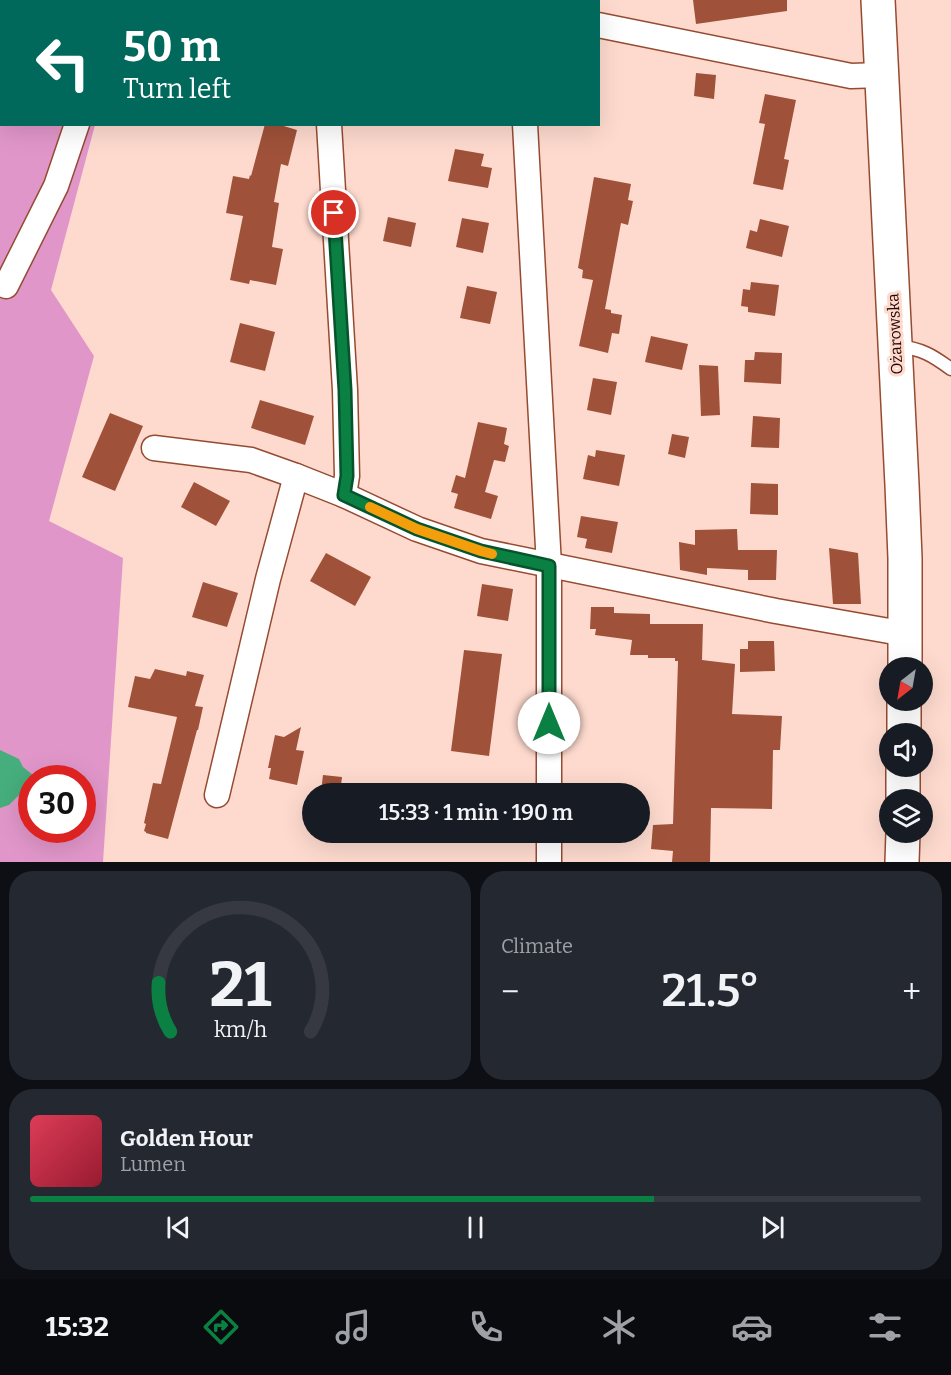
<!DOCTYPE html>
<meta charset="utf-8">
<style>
:root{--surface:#171b24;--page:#242831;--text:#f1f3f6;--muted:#9ea1a6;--line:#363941;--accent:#0b8043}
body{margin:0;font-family:Bitter,serif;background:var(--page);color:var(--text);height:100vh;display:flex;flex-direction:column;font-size:22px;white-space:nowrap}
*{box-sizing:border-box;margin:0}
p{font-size:20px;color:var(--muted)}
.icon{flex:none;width:33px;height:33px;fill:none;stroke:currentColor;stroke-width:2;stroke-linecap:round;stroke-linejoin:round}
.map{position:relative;height:862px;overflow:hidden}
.drawer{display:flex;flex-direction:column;gap:9px;padding:9px;background:#0d0f14;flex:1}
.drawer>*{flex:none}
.guide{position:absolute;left:0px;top:0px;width:600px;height:126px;box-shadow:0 6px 24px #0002;background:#00695c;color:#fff;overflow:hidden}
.needle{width:39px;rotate:211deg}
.buttons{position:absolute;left:879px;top:657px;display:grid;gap:12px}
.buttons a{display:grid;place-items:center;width:54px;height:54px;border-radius:50%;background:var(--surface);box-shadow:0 6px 24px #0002;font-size:30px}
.speed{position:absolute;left:18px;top:765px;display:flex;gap:12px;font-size:30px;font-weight:700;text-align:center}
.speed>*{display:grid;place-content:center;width:78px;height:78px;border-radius:50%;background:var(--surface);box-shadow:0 6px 24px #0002;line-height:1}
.speed .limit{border:9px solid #d22;background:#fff;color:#111}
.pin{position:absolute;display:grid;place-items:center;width:51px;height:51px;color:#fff;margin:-26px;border:3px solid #fff;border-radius:50%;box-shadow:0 2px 6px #0007}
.me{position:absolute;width:66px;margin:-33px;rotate:0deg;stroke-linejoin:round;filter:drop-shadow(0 0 4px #0008)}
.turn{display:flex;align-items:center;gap:21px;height:126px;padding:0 24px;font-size:27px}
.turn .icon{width:78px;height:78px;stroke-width:2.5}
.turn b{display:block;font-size:42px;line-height:51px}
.big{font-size:45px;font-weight:600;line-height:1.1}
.drawer .widget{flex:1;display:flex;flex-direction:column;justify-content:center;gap:9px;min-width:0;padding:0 21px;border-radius:24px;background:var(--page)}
.drawer .dial{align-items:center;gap:0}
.dial svg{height:156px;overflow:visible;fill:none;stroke:var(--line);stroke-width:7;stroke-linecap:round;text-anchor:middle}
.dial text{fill:var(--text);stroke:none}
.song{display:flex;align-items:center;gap:18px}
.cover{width:72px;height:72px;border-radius:9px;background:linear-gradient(135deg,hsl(350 70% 55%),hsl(350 70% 35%))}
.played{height:6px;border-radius:3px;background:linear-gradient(90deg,var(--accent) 70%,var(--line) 70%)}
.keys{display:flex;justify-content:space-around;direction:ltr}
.heat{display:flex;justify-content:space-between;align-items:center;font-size:33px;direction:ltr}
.drawer .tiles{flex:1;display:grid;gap:9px;grid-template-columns:1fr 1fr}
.widget:last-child{grid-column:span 2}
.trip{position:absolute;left:302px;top:783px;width:348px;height:60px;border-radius:30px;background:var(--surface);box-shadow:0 6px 24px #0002;font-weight:600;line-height:60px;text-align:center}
.tab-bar{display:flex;height:96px;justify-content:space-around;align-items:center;background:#090b0e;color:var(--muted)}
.tab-bar .icon{width:42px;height:42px}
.tab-bar .active{color:var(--accent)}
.tab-bar b{font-size:27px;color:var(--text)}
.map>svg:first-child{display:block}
</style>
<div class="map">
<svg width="951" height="862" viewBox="0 0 951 862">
<rect width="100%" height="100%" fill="#fedace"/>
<path fill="#e196c9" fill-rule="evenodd" d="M0,0H129L128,2H2V124L95,125L51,290L94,356L49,521L123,558L103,862H0ZM32,778H82V830H32Z"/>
<path fill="#46ae7c" d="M0,750L19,759L23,767L34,776L29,785L9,805L0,808Z"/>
<g fill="#9f5239">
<path d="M693,0H787V11L696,24Z"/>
<path d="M696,73L716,75L714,99L694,96Z"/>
<path d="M765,94L796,100L784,159L789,160L783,190L753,184L765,124L759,123Z"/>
<path d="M265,124H277L297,130L288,166L281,164L274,202L279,203L272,247L283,249L276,285L250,280L249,284L230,280L243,216L226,213L233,176L249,179L250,175L251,176Z"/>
<path d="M455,149L484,154L481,166L492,168L488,188L448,181Z"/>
<path d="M594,177L631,184L628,200L633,201L628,225L621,223L605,309L611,310V313L622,315L619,334L612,333L608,353L579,346L593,280L582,278L583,270L578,268Z"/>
<path d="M388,217L416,223L411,247L383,241Z"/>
<path d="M462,218L489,223L483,253L456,247Z"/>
<path d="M760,219L789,226L782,257L746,248L750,230L757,232Z"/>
<path d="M751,282L779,285L775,316L748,312V307L741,306L743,289L750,290Z"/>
<path d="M467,286L497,292L490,324L460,318Z"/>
<path d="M240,323L275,332L265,371L230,362Z"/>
<path d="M651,336L688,344L682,370L645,362Z"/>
<path d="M755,352L782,353L781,384L744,382L745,360H754Z"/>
<path d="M699,365L718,366L720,415L701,416Z"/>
<path d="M593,378L617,382L611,415L587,410Z"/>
<path d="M260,400L314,416L305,445L251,428Z"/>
<path d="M110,413L143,426L115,491L82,477Z"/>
<path d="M753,416L780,418L779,448L751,447Z"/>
<path d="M478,422L507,428L504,444L509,446L505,462L494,460L485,492L498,496L491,519L454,508L458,494L451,492L456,475L465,478Z"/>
<path d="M672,434L689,437L685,458L668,454Z"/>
<path d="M596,450L625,455L619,486L583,479L588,455L595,457Z"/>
<path d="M194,482L230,501L216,526L181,507Z"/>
<path d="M751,483L778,484V515L750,514Z"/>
<path d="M581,516L618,522L612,553L585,548L587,539L577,537Z"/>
<path d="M737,529L738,550H777L776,580H748V570L707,568V575L680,570L679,542L695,545V530Z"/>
<path d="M829,548L858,553L861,604H833Z"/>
<path d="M326,553L371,577L355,606L310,581Z"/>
<path d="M203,582L238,593L227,627L192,617Z"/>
<path d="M482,584L513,589L508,621L477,616Z"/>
<path d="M591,607H614V613L650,614V624H703L702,660L735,664L732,714L782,716L780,750H773L772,809L711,808L710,862H672L673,851L651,849L653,825L673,824L678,661H675V658H648V655H630L632,640L595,635L596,629H590Z"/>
<path d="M748,641H774L775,671L740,672V649H748Z"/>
<path d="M464,650L502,654L489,756L451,751Z"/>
<path d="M155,669L186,676L187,671L204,675L195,706L203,707L198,730H197L168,839L146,833V832L144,831L146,824L144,823L153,783L161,784L177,717L128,707L135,676L150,679Z"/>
<path d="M301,727L296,750L304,751L297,785L269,779L271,768H268L275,735L284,737Z"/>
<path d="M323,775L342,777L340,794L321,792Z"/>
</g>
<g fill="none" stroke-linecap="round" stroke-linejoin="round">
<g stroke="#964b31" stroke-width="15">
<path id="lane" d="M898,346C922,349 932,355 951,369"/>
</g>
<g stroke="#964b31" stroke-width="27">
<g id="street">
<path d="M322,0V2"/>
<path d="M475,0L482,2"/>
<path d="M110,2V0"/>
<path d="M598,25L851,76L881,75"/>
<path d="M329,124L345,390L347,476L344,495"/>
<path d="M525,124L549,566V794"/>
<path d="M6,286L56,186L77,124"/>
<path d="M154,448L251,460L296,476L344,495L417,529L481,551L776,611L906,634"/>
<path d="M217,795L268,579L296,476"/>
<path d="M549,832V862"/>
</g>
</g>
<g stroke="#964b31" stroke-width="36">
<g id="primary">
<path d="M878,0L902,485L905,558V668"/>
<path d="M904,734V700"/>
<path d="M903,800V766"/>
<path d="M902,862L903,832"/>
</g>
</g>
<use href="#lane" stroke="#fff" stroke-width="12"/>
<use href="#street" stroke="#fff" stroke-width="24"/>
<use href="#primary" stroke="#fff" stroke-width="33"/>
</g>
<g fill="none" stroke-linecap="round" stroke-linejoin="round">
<g stroke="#07532c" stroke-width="15">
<path id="route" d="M334,213L345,390L347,476L344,495L417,529L481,551L549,566V723"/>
</g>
<use href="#route" stroke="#0b8043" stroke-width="10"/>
<path stroke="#f59e0b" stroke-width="10" d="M370,507L417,529L481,551L492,554"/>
</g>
<g text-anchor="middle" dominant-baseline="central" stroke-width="6" stroke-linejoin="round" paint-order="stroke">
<g font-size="16" fill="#260801" stroke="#fedace">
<text transform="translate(895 334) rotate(-93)">Ożarowska</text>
</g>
</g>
</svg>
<div class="buttons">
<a><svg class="needle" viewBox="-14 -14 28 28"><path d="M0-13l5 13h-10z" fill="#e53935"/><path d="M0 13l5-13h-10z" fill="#9ea1a6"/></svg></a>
<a><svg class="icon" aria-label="sound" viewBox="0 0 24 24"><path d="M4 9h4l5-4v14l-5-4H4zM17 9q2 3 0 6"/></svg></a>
<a><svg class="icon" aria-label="layers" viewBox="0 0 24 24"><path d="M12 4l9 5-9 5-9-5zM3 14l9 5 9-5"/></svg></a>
</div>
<div class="speed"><div class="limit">30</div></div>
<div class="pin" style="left:334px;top:213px;background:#d93025"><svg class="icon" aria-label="arrive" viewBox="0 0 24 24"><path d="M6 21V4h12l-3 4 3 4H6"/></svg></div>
<svg class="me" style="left:549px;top:723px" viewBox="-20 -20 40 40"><circle r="19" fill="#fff"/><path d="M0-13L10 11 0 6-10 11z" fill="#0b8043"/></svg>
<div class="trip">15:33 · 1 min · 190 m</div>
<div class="guide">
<div class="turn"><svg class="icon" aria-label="left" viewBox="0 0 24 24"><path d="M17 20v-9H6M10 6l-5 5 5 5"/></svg><div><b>50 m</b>Turn left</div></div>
</div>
</div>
<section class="drawer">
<div class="tiles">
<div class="widget dial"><svg viewBox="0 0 100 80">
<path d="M14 69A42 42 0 1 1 86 69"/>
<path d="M14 69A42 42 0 0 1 8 44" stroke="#0b8043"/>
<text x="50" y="56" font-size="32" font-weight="700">21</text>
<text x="50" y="72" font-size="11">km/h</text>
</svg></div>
<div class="widget"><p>Climate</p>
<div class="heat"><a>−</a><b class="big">21.5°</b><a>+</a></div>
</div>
<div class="widget">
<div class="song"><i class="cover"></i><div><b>Golden Hour</b><p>Lumen</p></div></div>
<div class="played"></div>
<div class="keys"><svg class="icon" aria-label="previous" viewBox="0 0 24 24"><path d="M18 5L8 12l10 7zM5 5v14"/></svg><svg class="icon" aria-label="pause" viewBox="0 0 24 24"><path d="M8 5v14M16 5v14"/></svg><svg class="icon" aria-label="next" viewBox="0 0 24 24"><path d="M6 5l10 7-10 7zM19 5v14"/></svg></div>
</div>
</div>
</section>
<nav class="tab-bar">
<b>15:32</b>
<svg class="icon active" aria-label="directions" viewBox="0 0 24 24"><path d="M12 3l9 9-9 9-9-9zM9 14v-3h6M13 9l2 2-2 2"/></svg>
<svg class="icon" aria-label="music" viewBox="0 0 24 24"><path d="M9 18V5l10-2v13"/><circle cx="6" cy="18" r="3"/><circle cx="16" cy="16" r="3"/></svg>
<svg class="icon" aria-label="phone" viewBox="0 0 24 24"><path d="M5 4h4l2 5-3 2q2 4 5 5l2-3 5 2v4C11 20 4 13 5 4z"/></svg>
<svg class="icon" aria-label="climate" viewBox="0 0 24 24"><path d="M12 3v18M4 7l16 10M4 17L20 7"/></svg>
<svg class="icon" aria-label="car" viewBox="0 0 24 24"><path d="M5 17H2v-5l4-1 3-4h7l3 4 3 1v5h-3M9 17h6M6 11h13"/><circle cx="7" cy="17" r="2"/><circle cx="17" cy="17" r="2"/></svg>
<svg class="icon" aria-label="filters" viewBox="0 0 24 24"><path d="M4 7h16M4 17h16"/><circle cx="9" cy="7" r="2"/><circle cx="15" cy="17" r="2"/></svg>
</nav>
